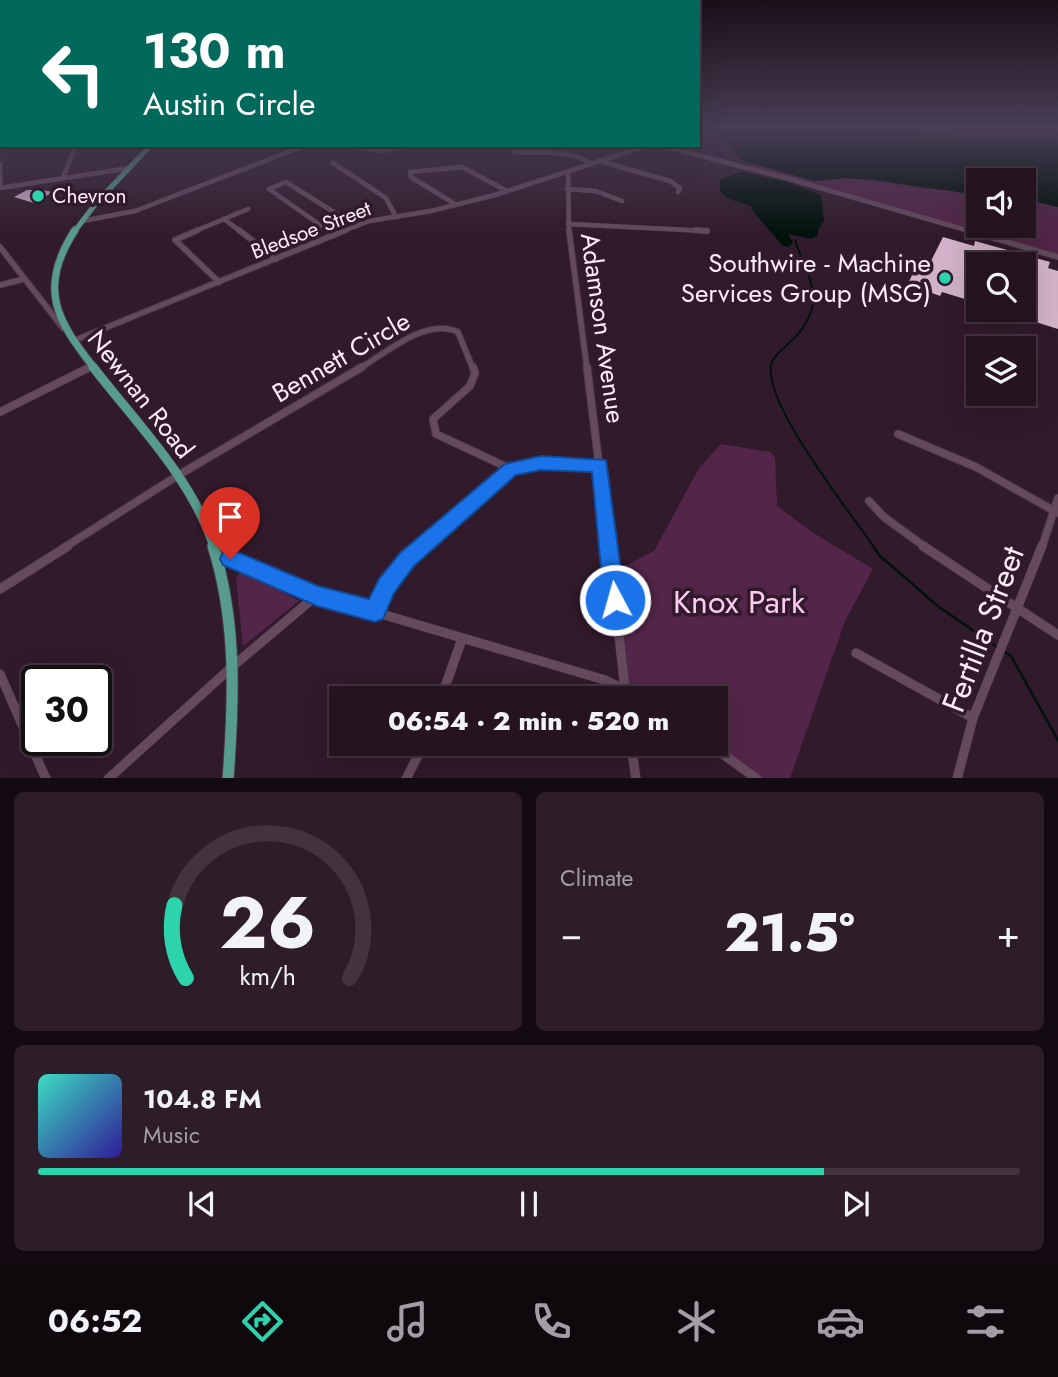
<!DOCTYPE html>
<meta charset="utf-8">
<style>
:root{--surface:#251420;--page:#2d1d29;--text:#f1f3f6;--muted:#a39ea5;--line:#42333e;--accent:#2dd4ab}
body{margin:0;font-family:Jost,sans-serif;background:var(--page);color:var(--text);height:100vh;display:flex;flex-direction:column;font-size:26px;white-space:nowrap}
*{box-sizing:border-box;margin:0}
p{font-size:23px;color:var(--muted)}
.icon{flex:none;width:38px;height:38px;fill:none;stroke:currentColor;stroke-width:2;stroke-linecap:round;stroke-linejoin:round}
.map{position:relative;height:778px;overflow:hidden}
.drawer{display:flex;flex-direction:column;gap:14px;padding:14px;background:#140b12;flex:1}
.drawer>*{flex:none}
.banner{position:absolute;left:0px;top:0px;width:700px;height:147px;box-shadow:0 7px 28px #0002,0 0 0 2px var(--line);background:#00695c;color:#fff;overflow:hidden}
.buttons{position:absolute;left:966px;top:168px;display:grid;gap:14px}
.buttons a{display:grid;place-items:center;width:70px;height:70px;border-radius:0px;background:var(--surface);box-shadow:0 7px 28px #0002,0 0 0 2px var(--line);font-size:35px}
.speed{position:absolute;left:21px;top:665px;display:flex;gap:14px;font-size:35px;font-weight:700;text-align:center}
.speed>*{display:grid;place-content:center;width:91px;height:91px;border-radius:50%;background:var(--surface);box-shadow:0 7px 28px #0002,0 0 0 2px var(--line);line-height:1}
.speed .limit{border:4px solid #111;border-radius:10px;background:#fff;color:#111}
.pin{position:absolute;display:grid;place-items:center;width:60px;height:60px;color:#fff;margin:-72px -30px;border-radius:50% 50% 50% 0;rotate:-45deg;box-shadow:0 0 7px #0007}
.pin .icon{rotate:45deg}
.me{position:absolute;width:77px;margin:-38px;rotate:354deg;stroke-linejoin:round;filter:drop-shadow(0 0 5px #0008)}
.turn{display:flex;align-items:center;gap:24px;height:147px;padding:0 28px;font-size:32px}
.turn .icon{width:91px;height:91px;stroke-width:2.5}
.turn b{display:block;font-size:49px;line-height:60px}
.big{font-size:52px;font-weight:800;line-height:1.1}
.drawer .widget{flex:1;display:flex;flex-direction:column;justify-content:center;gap:10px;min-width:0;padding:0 24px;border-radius:10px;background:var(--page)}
.drawer .dial{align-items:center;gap:0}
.dial svg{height:182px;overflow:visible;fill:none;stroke:var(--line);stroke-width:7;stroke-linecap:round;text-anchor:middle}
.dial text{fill:var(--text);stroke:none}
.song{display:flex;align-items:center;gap:21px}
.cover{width:84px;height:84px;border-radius:10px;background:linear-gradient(135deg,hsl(170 70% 55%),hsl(250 70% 35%))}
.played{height:7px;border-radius:4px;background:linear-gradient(90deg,var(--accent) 80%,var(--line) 80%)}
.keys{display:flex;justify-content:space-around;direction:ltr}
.heat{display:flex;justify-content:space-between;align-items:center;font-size:38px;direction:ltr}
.drawer .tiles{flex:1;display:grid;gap:14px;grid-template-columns:1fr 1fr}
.widget:last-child{grid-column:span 2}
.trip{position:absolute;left:329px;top:686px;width:399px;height:70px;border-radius:0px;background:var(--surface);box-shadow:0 7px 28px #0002,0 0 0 2px var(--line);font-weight:800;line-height:70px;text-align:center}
.menu{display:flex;height:112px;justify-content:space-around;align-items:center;background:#0f080d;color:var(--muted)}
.menu .icon{width:49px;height:49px}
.menu .current{color:var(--accent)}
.menu b{font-size:32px;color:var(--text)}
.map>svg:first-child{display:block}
</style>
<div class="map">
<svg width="1058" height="779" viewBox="0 0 1058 779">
<rect width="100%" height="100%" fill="#311a2b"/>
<g fill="#532548">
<path d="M754,165L816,181L845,178L874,180L921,188L978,193V226H1024V199L1058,206V256L752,168Z"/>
<path d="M721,444L771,452L775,458L777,506L812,532L873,569L845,621L790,778H758L716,744V698H641L625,688L612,573L654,551L699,468Z"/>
<path d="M239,573H247L299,601L243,646L236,579Z"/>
</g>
<g fill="#00120b">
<path d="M704,126H881L1004,142L1023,138L1058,142V207L1024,199V180H978V193L971,194L874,180L845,178L814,181L744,161L714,132Z"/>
<path d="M741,172L784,181L821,195L824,221L818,230V235L811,239L788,234L793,242L789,247L783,246L751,209L753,207L727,198L720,191V180Z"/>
</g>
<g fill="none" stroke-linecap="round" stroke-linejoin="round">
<path stroke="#00120b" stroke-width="2" d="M795,240C807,278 828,297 798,334C791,343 776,352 772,362C758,397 852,515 874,547"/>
<g stroke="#00120b" stroke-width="2.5">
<path d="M873,546L880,556L939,607L997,647"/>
<path d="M1005,652L1011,656L1058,740"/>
</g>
</g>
<g fill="#d1b2c8">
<path d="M27,190H41L53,192L34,203L14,197Z"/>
<path d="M943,237L974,246L975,241L1050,262L1048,268L1058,271V329L1001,311L1024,310V264H978V303L942,292L940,296L908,284L920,257L931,261Z"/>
</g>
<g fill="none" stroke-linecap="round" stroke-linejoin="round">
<g stroke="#4a3746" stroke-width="5">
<g id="minor-far3">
<path d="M346,145L381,151L416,145"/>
<path d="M659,145L793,180L973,232"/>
<path d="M514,152C541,154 568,148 592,164"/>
<path d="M603,162L670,181L680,188L678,192"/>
<path d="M333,163L386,198L396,217"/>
<path d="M0,164V188L130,168"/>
<path d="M568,172L569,232"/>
<path d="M63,178L76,145"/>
<path d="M567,189L596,191L622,201"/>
<path d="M455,204L411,177L410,172L462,167L507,191"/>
<path d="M224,219L241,232"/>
<path d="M82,221L135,211L306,145"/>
<path d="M568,224L707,231"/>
<path d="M193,232L248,209"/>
<path d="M330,232L269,189L286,182L356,226"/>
<path d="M341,232L369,221L431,211L495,195L649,145"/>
</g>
</g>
<g stroke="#4a3746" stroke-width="7">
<g id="minor-far2">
<path d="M198,230L175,240L219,282"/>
<path d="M239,230L276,259"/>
<path d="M328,230L334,235"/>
<path d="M569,230L587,369"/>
<path d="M696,230L707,231"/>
<path d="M967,230L1058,257"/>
<path d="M0,247L63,328"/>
<path d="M0,285L24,279"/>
<path d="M73,341L346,230"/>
<path d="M87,369L93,366"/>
<path d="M359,369C386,353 426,317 458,332L473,369"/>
</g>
</g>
<g stroke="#4a3746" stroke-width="9">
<g id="minor-far1">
<path d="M473,367L475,373L470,386L433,419L436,434L511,469"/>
<path d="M587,367L609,547"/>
<path d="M0,412L90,367"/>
<path d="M898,434L976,467L1058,513"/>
<path d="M869,501L884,517L925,547"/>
<path d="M65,547L177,476L362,367"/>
<path d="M420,547L511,469L541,463L600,465"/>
<path d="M1042,547L1058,498"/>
</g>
</g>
<g stroke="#4a3746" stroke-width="10">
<g id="minor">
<path d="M609,546L626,698"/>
<path d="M923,546L1058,635"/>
<path d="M217,553L317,595L605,680L641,698"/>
<path d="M0,589L68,546"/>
<path d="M375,611C387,585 401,564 422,546"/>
<path d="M856,653L973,718"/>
<path d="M0,674L46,779"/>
<path d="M441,698L462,639"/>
<path d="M631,744L636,779"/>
<path d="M709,744L757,779"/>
<path d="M108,779L233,666L317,595"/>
<path d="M406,779L424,744"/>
<path d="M957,779L973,718L1042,546"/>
</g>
</g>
<g stroke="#4a3746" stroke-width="6">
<path id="major-far3" d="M74,232L97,202L151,145"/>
</g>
<g stroke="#4a3746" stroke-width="9">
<path id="major-far2" d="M75,230C37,289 57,321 95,369"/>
</g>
<g stroke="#4a3746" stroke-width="10">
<path id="major-far1" d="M93,367C137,424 192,478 214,547"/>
</g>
<g stroke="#4a3746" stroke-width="13">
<path id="major" d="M213,546C237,622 234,700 228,779"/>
</g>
<use href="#minor-far3" stroke="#654a5d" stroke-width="4.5"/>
<use href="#minor-far2" stroke="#654a5d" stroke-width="5"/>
<use href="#minor-far1" stroke="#654a5d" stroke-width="7"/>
<use href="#minor" stroke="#654a5d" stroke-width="9"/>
<use href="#major-far3" stroke="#579b8c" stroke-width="5"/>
<use href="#major-far2" stroke="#579b8c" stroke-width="7"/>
<use href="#major-far1" stroke="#579b8c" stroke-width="9"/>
<use href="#major" stroke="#579b8c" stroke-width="11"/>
</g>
<linearGradient id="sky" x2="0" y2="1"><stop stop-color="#1b0e18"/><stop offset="0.54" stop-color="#483e55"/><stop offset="1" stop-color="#483e55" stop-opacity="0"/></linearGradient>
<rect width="1058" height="235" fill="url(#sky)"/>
<path fill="#1a73e8" stroke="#114b97" stroke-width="2" d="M541,456L606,460L625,600L622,607L615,610L607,607L604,600L592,472L541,470L516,475L414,566L394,593L383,619L375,622L317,606L223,565L220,559L223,552L230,549L318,586L369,599L379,579L400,553L505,464Z"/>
<g fill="#2dd4ab" stroke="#311a2b" stroke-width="2.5">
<circle cx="38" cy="196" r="7"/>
<circle cx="945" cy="278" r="7"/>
</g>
<g text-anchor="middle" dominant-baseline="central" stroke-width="7" stroke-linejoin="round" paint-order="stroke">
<g font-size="21" fill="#fdecf7" stroke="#311a2b" text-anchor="start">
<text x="52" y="196">Chevron</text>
</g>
<g font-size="21" fill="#fdecf7" stroke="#311a2b">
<text transform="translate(311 230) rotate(-21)">Bledsoe Street</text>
</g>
<g font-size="26" fill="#fdecf7" stroke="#311a2b" text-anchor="end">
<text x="931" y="263">Southwire - Machine<tspan x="931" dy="30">Services Group (MSG)</tspan></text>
</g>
<g font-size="26" fill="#fdecf7" stroke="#311a2b">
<text transform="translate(603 328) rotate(82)">Adamson Avenue</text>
<text transform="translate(341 357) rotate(-30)">Bennett Circle</text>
<text transform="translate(141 394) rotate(52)">Newnan Road</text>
</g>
<g font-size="32" fill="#fdccef" stroke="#311a2b">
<text x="739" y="602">Knox Park</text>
</g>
<g font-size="32" fill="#fdecf7" stroke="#311a2b">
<text transform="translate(983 629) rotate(-69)">Fertilla Street</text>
</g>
</g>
</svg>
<div class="buttons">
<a><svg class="icon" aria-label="sound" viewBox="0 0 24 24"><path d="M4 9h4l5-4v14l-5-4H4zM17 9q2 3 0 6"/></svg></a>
<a><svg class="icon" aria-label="search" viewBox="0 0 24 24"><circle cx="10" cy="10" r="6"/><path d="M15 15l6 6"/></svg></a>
<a><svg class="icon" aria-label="layers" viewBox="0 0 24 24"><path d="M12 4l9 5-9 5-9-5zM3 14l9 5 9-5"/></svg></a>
</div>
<div class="speed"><div class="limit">30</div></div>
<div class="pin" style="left:230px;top:559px;background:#d93025"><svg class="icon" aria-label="arrive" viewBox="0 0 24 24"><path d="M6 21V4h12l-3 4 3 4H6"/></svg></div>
<svg class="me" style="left:615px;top:600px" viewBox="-20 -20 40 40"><circle r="17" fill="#1a73e8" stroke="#fff" stroke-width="3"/><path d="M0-11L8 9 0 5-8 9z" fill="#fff"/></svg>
<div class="trip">06:54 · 2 min · 520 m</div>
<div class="banner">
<div class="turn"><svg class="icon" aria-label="left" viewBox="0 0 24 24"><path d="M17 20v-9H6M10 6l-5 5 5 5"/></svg><div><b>130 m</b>Austin Circle</div></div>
</div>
</div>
<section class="drawer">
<div class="tiles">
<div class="widget dial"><svg viewBox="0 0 100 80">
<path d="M14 69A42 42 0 1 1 86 69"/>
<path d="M14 69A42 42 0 0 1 9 37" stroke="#2dd4ab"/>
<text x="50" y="56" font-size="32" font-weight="700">26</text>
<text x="50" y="72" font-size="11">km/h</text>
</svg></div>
<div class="widget"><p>Climate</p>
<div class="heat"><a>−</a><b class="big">21.5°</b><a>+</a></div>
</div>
<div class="widget">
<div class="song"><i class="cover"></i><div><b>104.8 FM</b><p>Music</p></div></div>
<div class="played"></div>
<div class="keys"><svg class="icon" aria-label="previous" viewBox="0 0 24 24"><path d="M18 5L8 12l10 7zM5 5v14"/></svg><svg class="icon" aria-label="pause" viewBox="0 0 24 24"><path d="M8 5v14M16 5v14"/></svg><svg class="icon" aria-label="next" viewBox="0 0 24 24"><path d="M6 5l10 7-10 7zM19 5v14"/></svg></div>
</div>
</div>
</section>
<nav class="menu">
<b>06:52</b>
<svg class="icon current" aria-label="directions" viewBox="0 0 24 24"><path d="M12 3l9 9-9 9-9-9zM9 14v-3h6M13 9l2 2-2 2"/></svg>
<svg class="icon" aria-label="music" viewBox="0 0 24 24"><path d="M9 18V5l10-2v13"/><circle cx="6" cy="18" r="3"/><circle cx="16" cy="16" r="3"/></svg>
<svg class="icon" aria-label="phone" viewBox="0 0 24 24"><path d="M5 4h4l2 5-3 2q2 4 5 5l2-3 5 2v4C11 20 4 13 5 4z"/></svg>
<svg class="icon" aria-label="climate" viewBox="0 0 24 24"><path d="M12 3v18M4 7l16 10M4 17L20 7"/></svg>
<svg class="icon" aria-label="car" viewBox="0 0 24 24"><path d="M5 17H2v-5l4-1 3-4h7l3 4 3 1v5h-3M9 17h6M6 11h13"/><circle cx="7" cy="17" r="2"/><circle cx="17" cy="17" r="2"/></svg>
<svg class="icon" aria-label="filters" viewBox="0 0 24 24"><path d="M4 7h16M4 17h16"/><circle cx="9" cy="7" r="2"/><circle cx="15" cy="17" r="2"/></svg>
</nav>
